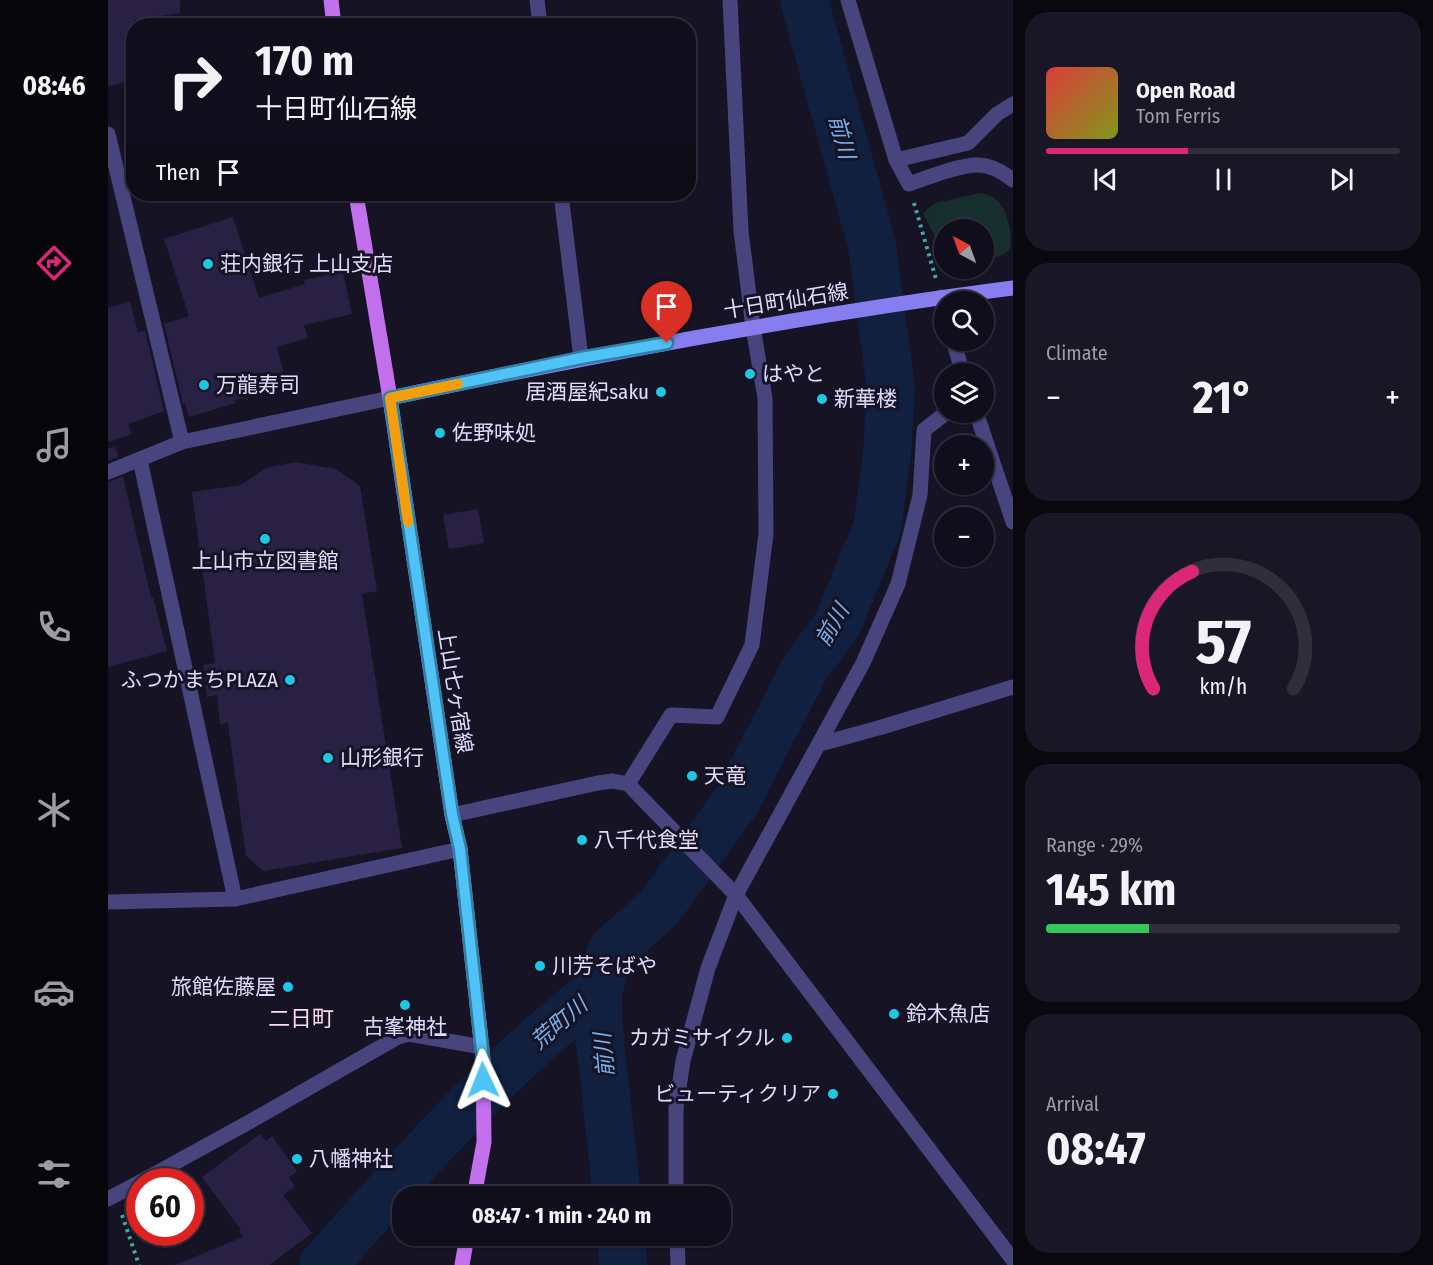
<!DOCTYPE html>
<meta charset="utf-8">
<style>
:root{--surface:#100e1c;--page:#191725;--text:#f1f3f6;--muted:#9c9ca3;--line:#302e3b;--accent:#db2777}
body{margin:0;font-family:"Fira Sans Condensed","Noto Sans JP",sans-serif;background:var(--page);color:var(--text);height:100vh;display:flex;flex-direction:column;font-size:22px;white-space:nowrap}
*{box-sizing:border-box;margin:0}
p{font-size:20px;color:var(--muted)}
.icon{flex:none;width:33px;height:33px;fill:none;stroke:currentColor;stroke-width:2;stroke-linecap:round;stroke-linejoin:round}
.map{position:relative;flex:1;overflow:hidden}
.sheet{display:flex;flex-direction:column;gap:12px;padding:12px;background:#09080f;width:420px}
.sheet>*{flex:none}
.top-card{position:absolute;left:18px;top:18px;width:570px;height:183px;border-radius:24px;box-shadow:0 2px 4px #0004,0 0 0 2px var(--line);background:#100e1c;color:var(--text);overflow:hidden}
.needle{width:39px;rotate:319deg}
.tools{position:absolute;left:826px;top:219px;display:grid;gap:12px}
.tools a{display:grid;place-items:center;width:60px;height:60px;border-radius:50%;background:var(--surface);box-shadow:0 2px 4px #0004,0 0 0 2px var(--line);font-size:30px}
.speed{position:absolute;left:18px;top:1168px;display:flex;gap:12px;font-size:30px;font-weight:700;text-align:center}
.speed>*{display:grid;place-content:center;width:78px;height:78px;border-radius:50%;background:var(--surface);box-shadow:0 2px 4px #0004,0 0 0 2px var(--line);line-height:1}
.speed .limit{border:9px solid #d22;background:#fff;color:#111}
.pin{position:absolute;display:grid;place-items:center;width:51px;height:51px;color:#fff;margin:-62px -26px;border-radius:50% 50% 50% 0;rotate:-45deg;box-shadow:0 0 6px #0007}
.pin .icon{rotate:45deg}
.me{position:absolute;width:66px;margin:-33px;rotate:358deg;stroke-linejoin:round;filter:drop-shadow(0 0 4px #0008)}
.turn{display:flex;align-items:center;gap:21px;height:126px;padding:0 30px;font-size:27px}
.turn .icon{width:78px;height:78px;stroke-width:2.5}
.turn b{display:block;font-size:42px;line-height:51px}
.then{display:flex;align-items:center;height:57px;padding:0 30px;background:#0003;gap:12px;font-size:22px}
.big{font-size:45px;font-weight:700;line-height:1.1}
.sheet .card{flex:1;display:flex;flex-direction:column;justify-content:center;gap:9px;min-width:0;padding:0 21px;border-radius:24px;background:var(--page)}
.sheet .dial{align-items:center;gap:0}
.dial svg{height:156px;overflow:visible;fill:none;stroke:var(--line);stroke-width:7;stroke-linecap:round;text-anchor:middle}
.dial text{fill:var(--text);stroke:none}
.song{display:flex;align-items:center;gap:18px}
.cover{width:72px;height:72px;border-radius:9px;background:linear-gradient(135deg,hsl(0 70% 55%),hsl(70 70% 35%))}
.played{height:6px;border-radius:3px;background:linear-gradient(90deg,var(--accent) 40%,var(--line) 40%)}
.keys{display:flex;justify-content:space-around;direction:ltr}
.heat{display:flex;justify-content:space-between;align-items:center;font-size:33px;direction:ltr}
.charge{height:9px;border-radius:4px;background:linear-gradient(90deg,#34c759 29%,var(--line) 0)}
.trip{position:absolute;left:284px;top:1186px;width:339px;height:60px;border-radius:24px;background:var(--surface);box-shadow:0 2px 4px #0004,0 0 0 2px var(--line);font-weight:700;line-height:60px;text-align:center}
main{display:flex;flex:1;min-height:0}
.tab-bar{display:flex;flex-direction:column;width:108px;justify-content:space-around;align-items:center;background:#06060b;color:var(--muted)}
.tab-bar .icon{width:42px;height:42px}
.tab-bar .selected{color:var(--accent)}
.tab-bar b{font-size:27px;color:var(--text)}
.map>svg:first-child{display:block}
</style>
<main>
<nav class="tab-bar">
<b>08:46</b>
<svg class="icon selected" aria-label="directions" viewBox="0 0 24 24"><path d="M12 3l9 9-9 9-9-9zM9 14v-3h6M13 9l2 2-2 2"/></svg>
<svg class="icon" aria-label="music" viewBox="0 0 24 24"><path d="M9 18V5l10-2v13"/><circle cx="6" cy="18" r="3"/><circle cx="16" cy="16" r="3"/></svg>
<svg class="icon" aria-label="phone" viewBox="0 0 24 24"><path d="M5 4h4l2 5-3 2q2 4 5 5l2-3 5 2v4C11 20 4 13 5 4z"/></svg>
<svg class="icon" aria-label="climate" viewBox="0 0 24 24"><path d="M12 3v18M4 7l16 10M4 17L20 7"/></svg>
<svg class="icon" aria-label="car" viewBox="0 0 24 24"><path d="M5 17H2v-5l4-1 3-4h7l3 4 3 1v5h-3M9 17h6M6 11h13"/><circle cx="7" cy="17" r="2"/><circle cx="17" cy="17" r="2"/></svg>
<svg class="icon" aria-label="filters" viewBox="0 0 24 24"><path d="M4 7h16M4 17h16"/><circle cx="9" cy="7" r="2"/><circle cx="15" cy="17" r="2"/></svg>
</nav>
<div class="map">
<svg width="905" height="1265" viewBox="0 0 905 1265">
<rect width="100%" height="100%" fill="#161325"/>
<path fill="#162e2e" d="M872,193C877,194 882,195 886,198C899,206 905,234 902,248C896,257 885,258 876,259V230H837V257L815,213L827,203Z"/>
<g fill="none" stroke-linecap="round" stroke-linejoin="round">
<g stroke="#11203f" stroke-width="48">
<path d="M509,1197L491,1031L490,990L504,950L552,907L629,800L697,668L729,625L769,528L779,455L783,389L764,245L696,0"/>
<path d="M513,1236L515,1265"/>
<path d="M215,1265C301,1169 387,1069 490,990"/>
</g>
</g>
<g fill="#292144">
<path d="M0,0H72V13L26,20V81L0,86Z"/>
<path d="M125,217L151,298L197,284L196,280L235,272L244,314L196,325L200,338L169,347L179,386L127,400L128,403L81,417L77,403L75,404L56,324L81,316L56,239Z"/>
<path d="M22,302L30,332L37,330L56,411L20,424L24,434L0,442V308Z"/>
<path d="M8,447L10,457L0,461V448Z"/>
<path d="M187,462L228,469L252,486L269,591L254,594L294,848L156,871L138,856L120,723L112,724L109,695L99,697L95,665L107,663L84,492L133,485L158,468Z"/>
<path d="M15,476L43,597H45L59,651L0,667V482Z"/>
<path d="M370,509L376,543L341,549L335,515Z"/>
<path d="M152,1134L158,1141L164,1136L189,1171L181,1178L187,1186L175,1195L204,1233L161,1265H67L135,1237L131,1231L133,1230L94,1177Z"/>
</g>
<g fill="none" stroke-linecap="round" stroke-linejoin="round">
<g stroke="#40aaa8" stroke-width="4" stroke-dasharray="3 4.5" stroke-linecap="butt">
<path d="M806,203L828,279"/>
<path d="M14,1215L31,1265"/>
</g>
<g stroke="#48447e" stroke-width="15">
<path d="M429,0L432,26"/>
<path d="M740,0L788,160L801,184C818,178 853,164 870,165C882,165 896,173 905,180"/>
<path d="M0,134L74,442"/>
<path d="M788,160L860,143L889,114L905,104"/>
<path d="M453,194L473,358"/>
<path d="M32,460L127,899"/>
<path d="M520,784L563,715L609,717L644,645L658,534L657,398L645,327L633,231L622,0"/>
<path d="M0,902L127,899L352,849"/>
<path d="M32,1182L143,1121L290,1037L301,1034L374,1047"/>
<path d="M0,1199L32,1182"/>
</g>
<g stroke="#48447e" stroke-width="15">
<path d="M833,297L837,312"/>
<path d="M845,340L855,374"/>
<path d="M868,412L905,522"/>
<path d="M0,472L74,442L282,398"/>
<path d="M712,744L774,727L905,687"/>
<path d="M344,815L490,783L505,781L520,784L628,895L905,1260"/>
<path d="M568,1197V1108L575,1061L600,968L628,895L755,663L790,584L812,495L816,430L839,412"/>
<path d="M569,1236L570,1265"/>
</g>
<path stroke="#867eee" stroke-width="15" d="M282,398C488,355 696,315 905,288"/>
<g stroke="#c370ec" stroke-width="15">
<path d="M223,0L226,26"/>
<path d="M248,194L282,398L344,815L352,849L375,1059L376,1142L366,1197"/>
<path d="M354,1265L359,1236"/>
</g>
</g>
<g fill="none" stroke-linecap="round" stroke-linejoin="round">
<g stroke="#337fa1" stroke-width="15">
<path id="route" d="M375,1080V1059L352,849L344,814L282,398L473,358L559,343"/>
</g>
<use href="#route" stroke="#4fc3f7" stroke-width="10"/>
<path stroke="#f59e0b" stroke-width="10" d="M300,522L282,398L350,384"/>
</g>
<g fill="#20c7e2" stroke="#161325" stroke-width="2">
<circle cx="100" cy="264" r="6"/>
<circle cx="642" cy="374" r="6"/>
<circle cx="96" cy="385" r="6"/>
<circle cx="553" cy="392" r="6"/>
<circle cx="714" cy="399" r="6"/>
<circle cx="332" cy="433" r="6"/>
<circle cx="157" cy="539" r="6"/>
<circle cx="182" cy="680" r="6"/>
<circle cx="220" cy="758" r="6"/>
<circle cx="584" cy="776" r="6"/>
<circle cx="474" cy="840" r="6"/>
<circle cx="432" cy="966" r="6"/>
<circle cx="180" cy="987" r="6"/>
<circle cx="297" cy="1005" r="6"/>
<circle cx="786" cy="1014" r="6"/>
<circle cx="679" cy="1038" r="6"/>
<circle cx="725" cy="1094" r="6"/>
<circle cx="189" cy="1159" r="6"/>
</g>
<g text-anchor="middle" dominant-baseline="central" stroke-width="6" stroke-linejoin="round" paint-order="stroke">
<g font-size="21" fill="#e0dbfa" stroke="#161325" text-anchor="start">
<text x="112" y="264">荘内銀行 上山支店</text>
<text x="654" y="374">はやと</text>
<text x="108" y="385">万龍寿司</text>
<text x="541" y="392" text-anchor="end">居酒屋紀saku</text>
<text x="726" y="399">新華楼</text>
<text x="344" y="433">佐野味処</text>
<text x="157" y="561" text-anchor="middle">上山市立図書館</text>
<text x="170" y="680" text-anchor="end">ふつかまちPLAZA</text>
<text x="232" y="758">山形銀行</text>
<text x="596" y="776">天竜</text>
<text x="486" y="840">八千代食堂</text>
<text x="444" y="966">川芳そばや</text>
<text x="168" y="987" text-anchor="end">旅館佐藤屋</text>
<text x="798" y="1014">鈴木魚店</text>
<text x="297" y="1027" text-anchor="middle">古峯神社</text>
<text x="667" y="1038" text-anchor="end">カガミサイクル</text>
<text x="713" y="1094" text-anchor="end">ビューティクリア</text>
<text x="201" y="1159">八幡神社</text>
</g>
<g font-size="21" fill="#e0dbfa" stroke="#161325">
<text transform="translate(678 301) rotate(-9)">十日町仙石線</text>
<text transform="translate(347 691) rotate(81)">上山七ヶ宿線</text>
</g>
<g font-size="22" font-style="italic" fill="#76b1ed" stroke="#161325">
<text transform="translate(734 137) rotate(75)">前川</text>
<text transform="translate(724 625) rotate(-60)">前川</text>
<text transform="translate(451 1023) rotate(-41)">荒町川</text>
<text transform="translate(496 1055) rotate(-95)">前川</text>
</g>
<g font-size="22" fill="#fbddef" stroke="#161325">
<text x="193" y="1018">二日町</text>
</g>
</g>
</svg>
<div class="tools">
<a><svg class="needle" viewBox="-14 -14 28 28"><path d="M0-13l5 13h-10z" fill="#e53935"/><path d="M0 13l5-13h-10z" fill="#9c9ca3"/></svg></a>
<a><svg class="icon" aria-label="search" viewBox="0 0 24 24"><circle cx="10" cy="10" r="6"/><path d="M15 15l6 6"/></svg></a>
<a><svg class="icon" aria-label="layers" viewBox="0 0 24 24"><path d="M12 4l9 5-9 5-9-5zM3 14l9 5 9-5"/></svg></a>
<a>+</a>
<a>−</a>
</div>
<div class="speed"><div class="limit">60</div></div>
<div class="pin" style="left:559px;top:343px;background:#d93025"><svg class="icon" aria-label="arrive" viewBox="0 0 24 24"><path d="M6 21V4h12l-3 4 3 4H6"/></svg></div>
<svg class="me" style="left:375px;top:1080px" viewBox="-20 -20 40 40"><path d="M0-17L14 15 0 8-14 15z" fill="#4fc3f7" stroke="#fff" stroke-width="4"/></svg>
<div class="trip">08:47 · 1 min · 240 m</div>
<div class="top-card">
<div class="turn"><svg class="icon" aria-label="right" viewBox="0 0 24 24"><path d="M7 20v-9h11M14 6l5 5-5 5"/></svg><div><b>170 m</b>十日町仙石線</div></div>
<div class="then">Then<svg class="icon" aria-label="arrive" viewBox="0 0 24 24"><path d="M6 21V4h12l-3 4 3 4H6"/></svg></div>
</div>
</div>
<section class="sheet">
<div class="card">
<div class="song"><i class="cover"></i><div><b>Open Road</b><p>Tom Ferris</p></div></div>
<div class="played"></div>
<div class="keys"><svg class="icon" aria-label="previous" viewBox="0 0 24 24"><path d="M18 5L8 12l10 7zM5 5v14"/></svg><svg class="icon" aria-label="pause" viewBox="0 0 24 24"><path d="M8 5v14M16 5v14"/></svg><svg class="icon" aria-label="next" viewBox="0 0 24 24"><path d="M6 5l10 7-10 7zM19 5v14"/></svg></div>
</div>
<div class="card"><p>Climate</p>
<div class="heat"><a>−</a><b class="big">21°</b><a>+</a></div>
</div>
<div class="card dial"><svg viewBox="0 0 100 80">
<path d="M14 69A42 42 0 1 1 86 69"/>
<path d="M14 69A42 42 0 0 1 34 9" stroke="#db2777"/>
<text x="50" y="56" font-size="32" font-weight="700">57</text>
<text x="50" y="72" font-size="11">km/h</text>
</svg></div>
<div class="card"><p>Range · 29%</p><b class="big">145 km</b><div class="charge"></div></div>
<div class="card"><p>Arrival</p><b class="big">08:47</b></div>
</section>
</main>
